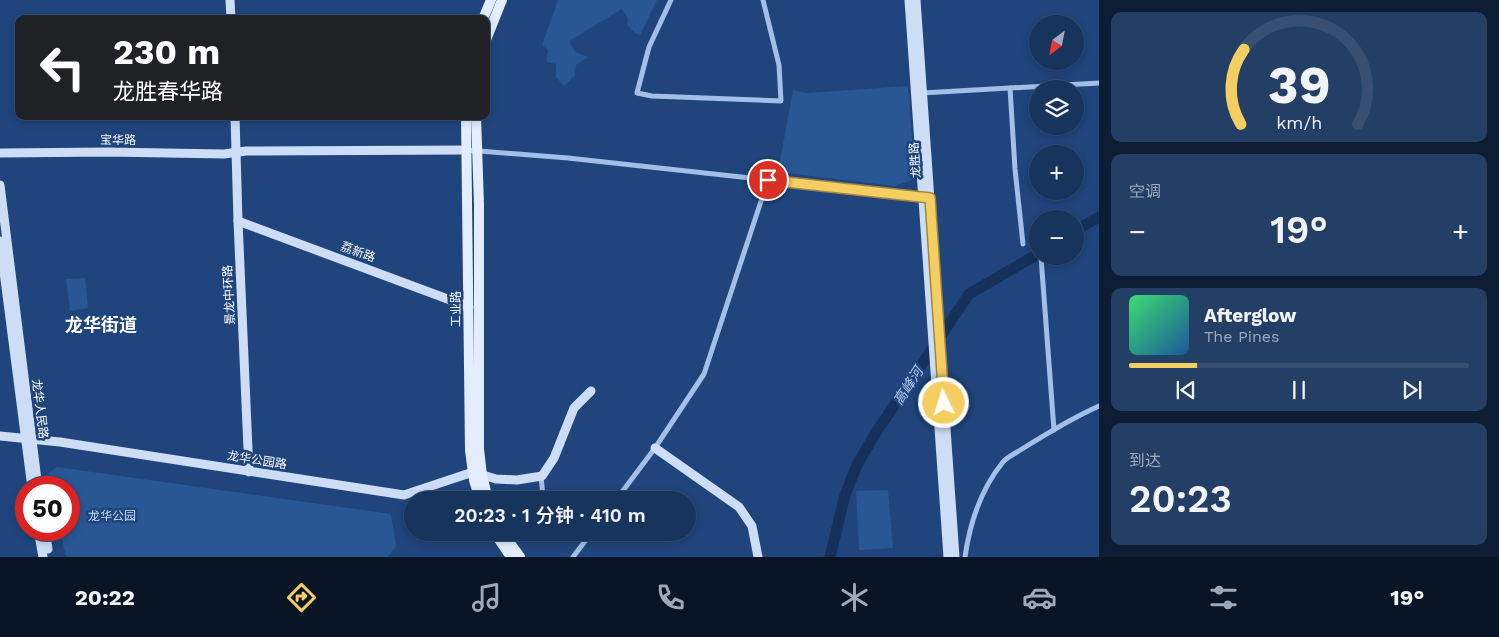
<!DOCTYPE html>
<html lang="zh">
<meta charset="utf-8">
<style>
:root{--surface:#17345d;--page:#243f66;--text:#f1f3f6;--muted:#9eaabc;--line:#364f72;--accent:#f5ce62}
body{margin:0;font-family:"Work Sans","Noto Sans SC",sans-serif;background:var(--page);color:var(--text);height:100vh;display:flex;flex-direction:column;font-size:19px;white-space:nowrap}
*{box-sizing:border-box;margin:0}
p{font-size:16px;color:var(--muted)}
.icon{flex:none;width:28px;height:28px;fill:none;stroke:currentColor;stroke-width:2;stroke-linecap:round;stroke-linejoin:round}
.map{position:relative;flex:1;overflow:hidden}
.panel{display:flex;flex-direction:column;gap:12px;padding:12px;background:#0d1d33;width:400px}
.panel>*{flex:none}
.hud{position:absolute;left:15px;top:15px;width:475px;height:105px;border-radius:10px;box-shadow:0 2px 8px #0003,0 0 0 1px var(--line);background:#202124;color:#fff;overflow:hidden}
.needle{width:32px;rotate:212deg}
.controls{position:absolute;left:1029px;top:15px;display:grid;gap:10px}
.controls a{display:grid;place-items:center;width:55px;height:55px;border-radius:50%;background:var(--surface);box-shadow:0 2px 8px #0003,0 0 0 1px var(--line);font-size:25px}
.speed{position:absolute;left:15px;top:476px;display:flex;gap:10px;font-size:25px;font-weight:700;text-align:center}
.speed>*{display:grid;place-content:center;width:65px;height:65px;border-radius:50%;background:var(--surface);box-shadow:0 2px 8px #0003,0 0 0 1px var(--line);line-height:1}
.speed .limit{border:8px solid #d22;background:#fff;color:#111}
.pin{position:absolute;display:grid;place-items:center;width:42px;height:42px;color:#fff;margin:-21px;border:2px solid #fff;border-radius:50%;box-shadow:0 1px 5px #0007}
.me{position:absolute;width:55px;margin:-28px;rotate:356deg;stroke-linejoin:round;filter:drop-shadow(0 0 4px #0008)}
.turn{display:flex;align-items:center;gap:18px;height:105px;padding:0 15px;font-size:22px}
.turn .icon{width:65px;height:65px;stroke-width:2.5}
.turn b{display:block;font-size:35px;line-height:42px}
.big{font-size:38px;font-weight:600;line-height:1.1}
.panel .tile{flex:1;display:flex;flex-direction:column;justify-content:center;gap:8px;min-width:0;padding:0 18px;border-radius:10px;background:var(--page)}
.panel .dial{align-items:center;gap:0}
.dial svg{height:130px;overflow:visible;fill:none;stroke:var(--line);stroke-width:7;stroke-linecap:round;text-anchor:middle}
.dial text{fill:var(--text);stroke:none}
.song{display:flex;align-items:center;gap:15px}
.cover{width:60px;height:60px;border-radius:8px;background:linear-gradient(135deg,hsl(140 70% 55%),hsl(210 70% 35%))}
.played{height:5px;border-radius:2px;background:linear-gradient(90deg,var(--accent) 20%,var(--line) 20%)}
.keys{display:flex;justify-content:space-around;direction:ltr}
.heat{display:flex;justify-content:space-between;align-items:center;font-size:28px;direction:ltr}
.trip{position:absolute;left:404px;top:491px;width:292px;height:50px;border-radius:25px;background:var(--surface);box-shadow:0 2px 8px #0003,0 0 0 1px var(--line);font-weight:600;line-height:50px;text-align:center}
.tabs{display:flex;height:80px;justify-content:space-around;align-items:center;background:#091525;color:var(--muted)}
.tabs .icon{width:35px;height:35px}
.tabs .active{color:var(--accent)}
.tabs b{font-size:22px;color:var(--text)}
main{display:flex;flex:1;min-height:0}
.map>svg:first-child{display:block}
</style>
<main>
<div class="map">
<svg width="1099" height="557" viewBox="0 0 1099 557">
<rect width="100%" height="100%" fill="#1f457c"/>
<g fill="#295794">
<path d="M558,0H657L640,35L635,33L627,25L628,19L622,9L569,41L575,52L588,57L576,65L575,75L564,86L556,77V64L546,62L548,50L542,45Z"/>
<path d="M908,86L915,179L895,186L778,172L793,90L807,93Z"/>
<path d="M85,278L88,308L70,311L66,279Z"/>
<path d="M57,467L391,514L396,546L388,557H66L60,530H69V488L51,487L48,473Z"/>
<path d="M888,490L893,548L859,550L856,491Z"/>
</g>
<g fill="none" stroke-linecap="round" stroke-linejoin="round">
<g stroke="#15315b" stroke-width="11">
<path d="M1075,231L1099,217"/>
<path d="M830,557L845,495L857,465L875,434L969,294L1038,254"/>
</g>
<g stroke="#a2bfe7" stroke-width="5">
<path d="M671,0L649,47L637,93L652,96L781,101L779,65L763,0"/>
<path d="M1010,88L1015,169L1023,244"/>
<path d="M922,93L1099,83"/>
<path d="M467,150L568,158L768,180"/>
<path d="M1041,257L1054,430"/>
<path d="M541,476L543,496"/>
<path d="M616,500L655,448L704,374L768,180L925,197"/>
<path d="M573,557L592,532"/>
<path d="M965,557C970,522 980,490 1003,462C1007,457 1016,453 1022,449C1046,434 1072,418 1099,406"/>
</g>
<g stroke="#ccddf5" stroke-width="9">
<path d="M230,0L231,19"/>
<path d="M909,0L948,557"/>
<path d="M916,0L955,557"/>
<path d="M235,116L238,221L249,472"/>
<path d="M0,153L109,152L224,154L246,151L467,150"/>
<path d="M0,185L38,488"/>
<path d="M238,221L469,307"/>
<path d="M0,241L32,488"/>
<path d="M0,436L60,442L404,495L473,472L496,479L517,480L542,476L554,458L574,408L591,391"/>
<path d="M655,448L739,507L752,526L758,557"/>
<path d="M38,530L43,557"/>
<path d="M45,530L48,549"/>
</g>
<g stroke="#e3edfd" stroke-width="10">
<path d="M483,19L491,0"/>
<path d="M486,40L502,0"/>
<path d="M466,116L470,450L474,480L480,500"/>
<path d="M476,116L479,205V449L482,475L488,500"/>
<path d="M494,532L511,557"/>
<path d="M502,532L520,557"/>
</g>
</g>
<g fill="none" stroke-linecap="round" stroke-linejoin="round">
<g stroke="#9f8640" stroke-width="12">
<path id="route" d="M768,180L930,198L944,403"/>
</g>
<use href="#route" stroke="#f5ce62" stroke-width="9"/>
</g>
<g text-anchor="middle" dominant-baseline="central" stroke-width="5" stroke-linejoin="round" paint-order="stroke">
<g font-size="12" fill="#fff" stroke="#1f457c">
<text transform="translate(118 140) rotate(1)">宝华路</text>
<text transform="translate(915 160) rotate(-94)">龙胜路</text>
<text transform="translate(358 252) rotate(20)">荔新路</text>
<text transform="translate(229 295) rotate(-93)">景龙中环路</text>
<text transform="translate(456 309) rotate(-90)">工业路</text>
<text transform="translate(40 409) rotate(83)">龙华人民路</text>
<text transform="translate(257 460) rotate(9)">龙华公园路</text>
</g>
<g font-size="12" fill="#c5daf5" stroke="#1f457c">
<text x="112" y="516">龙华公园</text>
</g>
<g font-size="14" font-style="italic" fill="#adc9ef" stroke="#1f457c">
<text transform="translate(908 386) rotate(-57)">高峰河</text>
</g>
<g font-size="18" font-weight="bold" fill="#fff" stroke="#1f457c">
<text x="101" y="324">龙华街道</text>
</g>
</g>
</svg>
<div class="controls">
<a><svg class="needle" viewBox="-14 -14 28 28"><path d="M0-13l5 13h-10z" fill="#e53935"/><path d="M0 13l5-13h-10z" fill="#9eaabc"/></svg></a>
<a><svg class="icon" aria-label="layers" viewBox="0 0 24 24"><path d="M12 4l9 5-9 5-9-5zM3 14l9 5 9-5"/></svg></a>
<a>+</a>
<a>−</a>
</div>
<div class="speed"><div class="limit">50</div></div>
<div class="pin" style="left:768px;top:180px;background:#d93025"><svg class="icon" aria-label="arrive" viewBox="0 0 24 24"><path d="M6 21V4h12l-3 4 3 4H6"/></svg></div>
<svg class="me" style="left:944px;top:403px" viewBox="-20 -20 40 40"><circle r="17" fill="#f5ce62" stroke="#fff" stroke-width="3"/><path d="M0-11L8 9 0 5-8 9z" fill="#fff"/></svg>
<div class="trip">20:23 · 1 分钟 · 410 m</div>
<div class="hud">
<div class="turn"><svg class="icon" aria-label="left" viewBox="0 0 24 24"><path d="M17 20v-9H6M10 6l-5 5 5 5"/></svg><div><b>230 m</b>龙胜春华路</div></div>
</div>
</div>
<section class="panel">
<div class="tile dial"><svg viewBox="0 0 100 80">
<path d="M14 69A42 42 0 1 1 86 69"/>
<path d="M14 69A42 42 0 0 1 16 23" stroke="#f5ce62"/>
<text x="50" y="56" font-size="32" font-weight="700">39</text>
<text x="50" y="72" font-size="11">km/h</text>
</svg></div>
<div class="tile"><p>空调</p>
<div class="heat"><a>−</a><b class="big">19°</b><a>+</a></div>
</div>
<div class="tile">
<div class="song"><i class="cover"></i><div><b>Afterglow</b><p>The Pines</p></div></div>
<div class="played"></div>
<div class="keys"><svg class="icon" aria-label="previous" viewBox="0 0 24 24"><path d="M18 5L8 12l10 7zM5 5v14"/></svg><svg class="icon" aria-label="pause" viewBox="0 0 24 24"><path d="M8 5v14M16 5v14"/></svg><svg class="icon" aria-label="next" viewBox="0 0 24 24"><path d="M6 5l10 7-10 7zM19 5v14"/></svg></div>
</div>
<div class="tile"><p>到达</p><b class="big">20:23</b></div>
</section>
</main>
<nav class="tabs">
<b>20:22</b>
<svg class="icon active" aria-label="directions" viewBox="0 0 24 24"><path d="M12 3l9 9-9 9-9-9zM9 14v-3h6M13 9l2 2-2 2"/></svg>
<svg class="icon" aria-label="music" viewBox="0 0 24 24"><path d="M9 18V5l10-2v13"/><circle cx="6" cy="18" r="3"/><circle cx="16" cy="16" r="3"/></svg>
<svg class="icon" aria-label="phone" viewBox="0 0 24 24"><path d="M5 4h4l2 5-3 2q2 4 5 5l2-3 5 2v4C11 20 4 13 5 4z"/></svg>
<svg class="icon" aria-label="climate" viewBox="0 0 24 24"><path d="M12 3v18M4 7l16 10M4 17L20 7"/></svg>
<svg class="icon" aria-label="car" viewBox="0 0 24 24"><path d="M5 17H2v-5l4-1 3-4h7l3 4 3 1v5h-3M9 17h6M6 11h13"/><circle cx="7" cy="17" r="2"/><circle cx="17" cy="17" r="2"/></svg>
<svg class="icon" aria-label="filters" viewBox="0 0 24 24"><path d="M4 7h16M4 17h16"/><circle cx="9" cy="7" r="2"/><circle cx="15" cy="17" r="2"/></svg>
<b>19°</b>
</nav>
